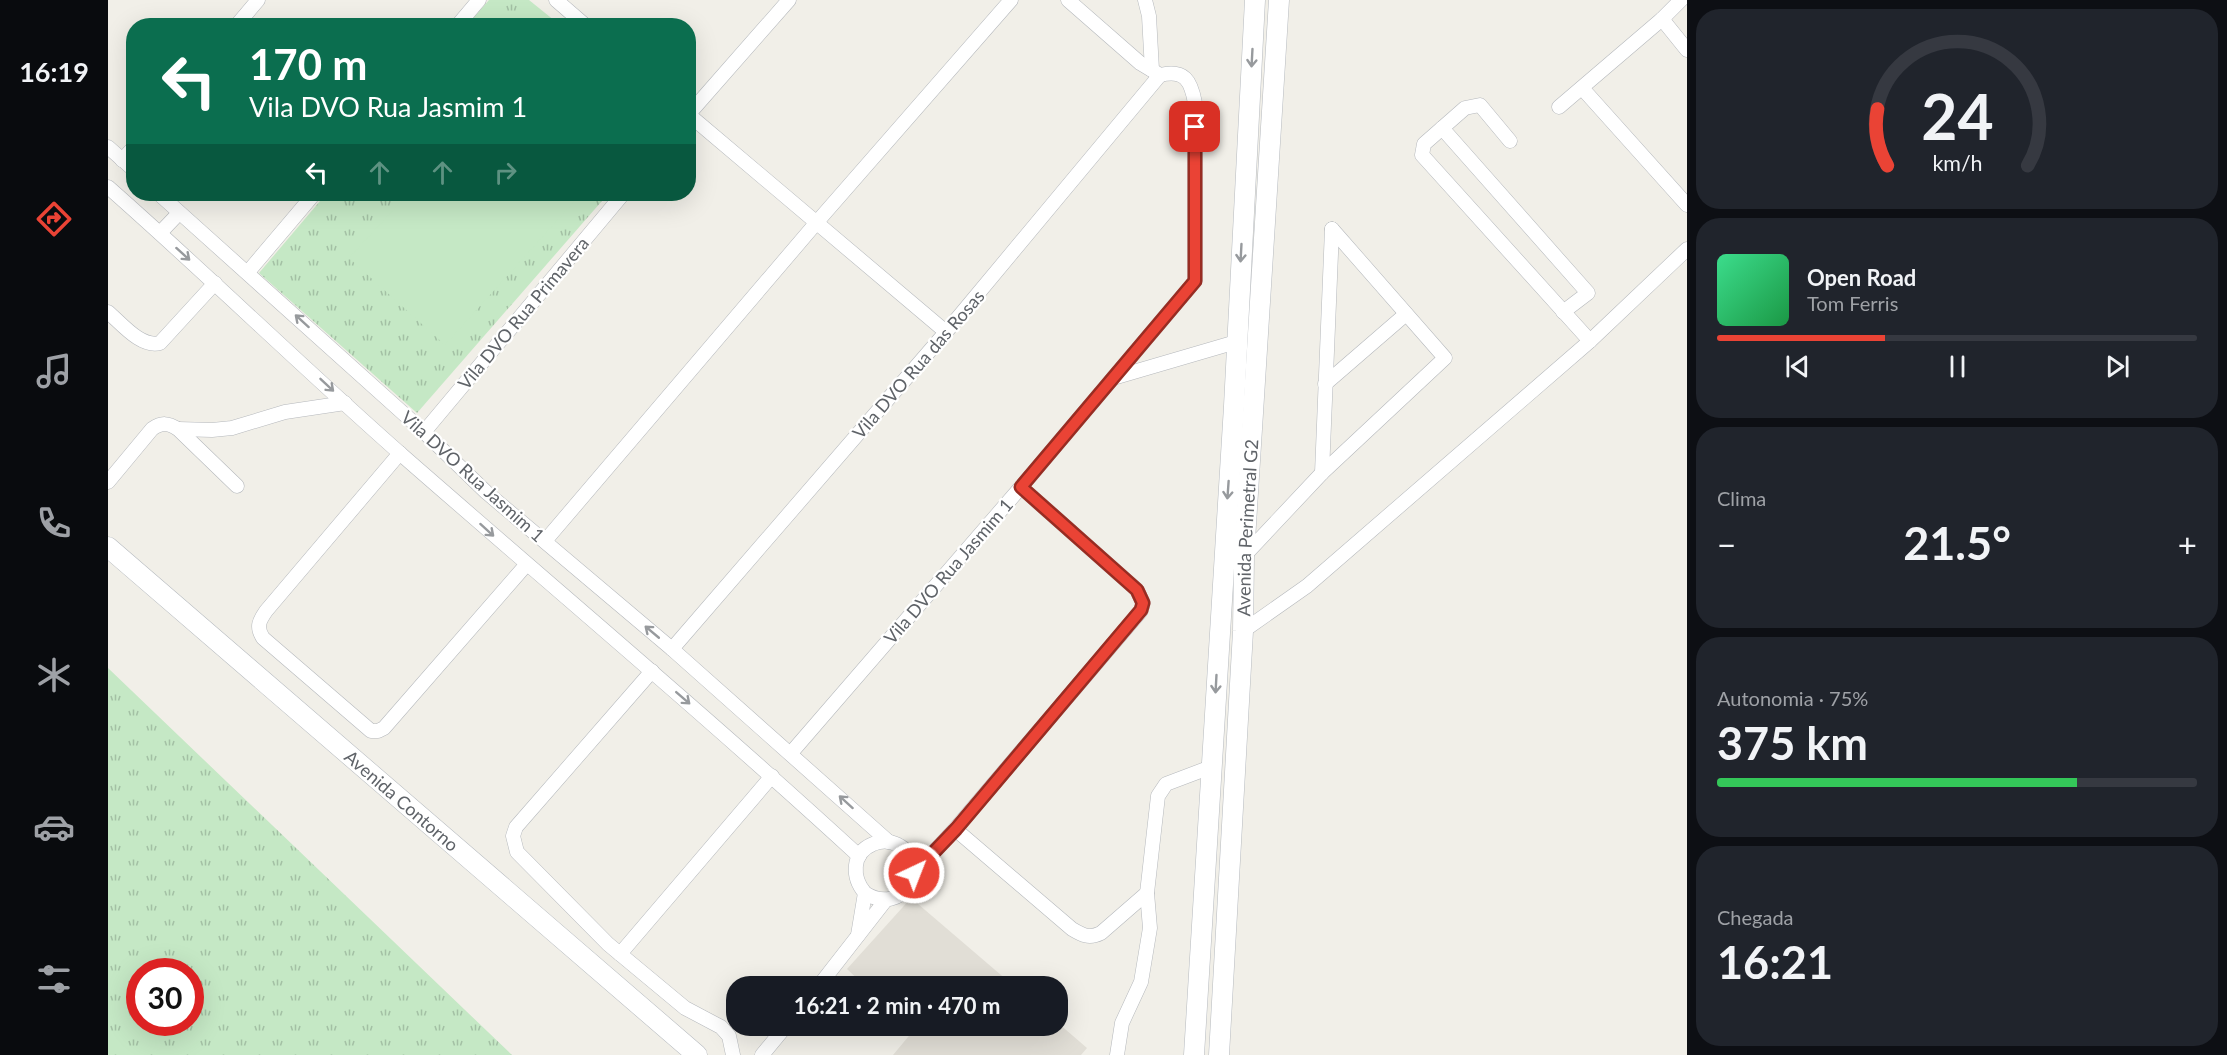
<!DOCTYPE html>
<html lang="pt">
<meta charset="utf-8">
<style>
:root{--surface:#171b24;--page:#20242c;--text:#f1f3f6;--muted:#9ea1a6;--line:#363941;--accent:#ea4335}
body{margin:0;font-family:Lato,sans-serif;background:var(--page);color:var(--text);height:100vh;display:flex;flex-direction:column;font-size:22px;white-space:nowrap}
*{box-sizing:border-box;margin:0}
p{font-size:20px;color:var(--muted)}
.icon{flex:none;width:33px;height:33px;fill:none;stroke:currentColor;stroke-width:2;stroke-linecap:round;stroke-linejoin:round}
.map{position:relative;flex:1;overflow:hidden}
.side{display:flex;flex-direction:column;gap:9px;padding:9px;background:#0d0f14;width:540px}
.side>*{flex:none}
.banner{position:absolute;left:18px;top:18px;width:570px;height:183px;border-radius:24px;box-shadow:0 6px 24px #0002;background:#0b6e4f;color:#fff;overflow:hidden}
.speed{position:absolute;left:18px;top:958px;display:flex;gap:12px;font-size:30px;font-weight:700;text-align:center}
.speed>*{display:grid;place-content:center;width:78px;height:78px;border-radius:50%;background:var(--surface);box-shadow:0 6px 24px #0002;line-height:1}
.speed .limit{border:9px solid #d22;background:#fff;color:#111}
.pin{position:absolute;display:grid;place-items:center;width:51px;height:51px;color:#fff;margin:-26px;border-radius:12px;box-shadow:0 3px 9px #0006}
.me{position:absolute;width:66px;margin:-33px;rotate:43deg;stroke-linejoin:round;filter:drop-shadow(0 0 4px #0008)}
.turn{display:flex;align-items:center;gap:21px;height:126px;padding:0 24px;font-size:27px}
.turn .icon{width:78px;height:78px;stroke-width:2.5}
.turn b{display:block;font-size:42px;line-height:51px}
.lanes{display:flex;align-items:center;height:57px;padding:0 24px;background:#0003;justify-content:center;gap:30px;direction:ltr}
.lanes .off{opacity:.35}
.big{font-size:45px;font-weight:700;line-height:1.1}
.side .widget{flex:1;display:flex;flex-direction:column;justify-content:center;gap:9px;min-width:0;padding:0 21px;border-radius:24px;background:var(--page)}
.side .dial{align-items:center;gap:0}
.dial svg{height:156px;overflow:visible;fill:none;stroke:var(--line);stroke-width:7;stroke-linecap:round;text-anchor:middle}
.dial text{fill:var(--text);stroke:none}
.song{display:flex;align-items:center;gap:18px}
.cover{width:72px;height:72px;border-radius:9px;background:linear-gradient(135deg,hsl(150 70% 55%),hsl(140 70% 35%))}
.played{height:6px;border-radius:3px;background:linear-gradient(90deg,var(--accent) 35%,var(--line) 35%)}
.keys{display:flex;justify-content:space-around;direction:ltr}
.heat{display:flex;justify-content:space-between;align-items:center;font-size:33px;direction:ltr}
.charge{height:9px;border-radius:4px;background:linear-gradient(90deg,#34c759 75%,var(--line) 0)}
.trip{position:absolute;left:618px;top:976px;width:342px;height:60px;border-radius:24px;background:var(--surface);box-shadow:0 6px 24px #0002;font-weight:700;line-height:60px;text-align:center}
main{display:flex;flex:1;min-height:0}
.dock{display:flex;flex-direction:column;width:108px;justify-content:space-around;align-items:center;background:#090b0e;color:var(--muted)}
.dock .icon{width:42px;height:42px}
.dock .selected{color:var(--accent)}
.dock b{font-size:27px;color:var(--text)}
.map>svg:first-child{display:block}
</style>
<main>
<nav class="dock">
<b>16:19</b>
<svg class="icon selected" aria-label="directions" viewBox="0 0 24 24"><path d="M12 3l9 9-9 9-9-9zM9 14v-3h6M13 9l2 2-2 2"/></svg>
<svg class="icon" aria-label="music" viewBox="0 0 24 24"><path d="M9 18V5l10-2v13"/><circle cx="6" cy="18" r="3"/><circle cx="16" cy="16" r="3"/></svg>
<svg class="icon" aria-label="phone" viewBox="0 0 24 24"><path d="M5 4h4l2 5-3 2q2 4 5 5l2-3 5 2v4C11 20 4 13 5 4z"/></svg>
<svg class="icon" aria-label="climate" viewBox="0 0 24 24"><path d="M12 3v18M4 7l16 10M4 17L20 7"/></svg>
<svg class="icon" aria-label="car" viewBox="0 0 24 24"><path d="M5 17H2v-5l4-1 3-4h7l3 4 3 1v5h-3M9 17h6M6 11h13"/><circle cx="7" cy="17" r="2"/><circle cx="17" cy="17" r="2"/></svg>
<svg class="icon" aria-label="filters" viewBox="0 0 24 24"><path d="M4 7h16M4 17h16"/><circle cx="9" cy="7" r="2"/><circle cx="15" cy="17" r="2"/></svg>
</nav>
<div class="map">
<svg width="1579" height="1055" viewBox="0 0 1579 1055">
<defs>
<pattern id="grass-tufts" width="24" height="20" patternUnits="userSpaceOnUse" patternTransform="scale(1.5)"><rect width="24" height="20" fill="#c5e8c5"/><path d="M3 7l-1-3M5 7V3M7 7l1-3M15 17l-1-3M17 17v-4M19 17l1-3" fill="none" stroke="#a3c0a4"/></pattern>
</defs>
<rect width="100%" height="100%" fill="#f1efe8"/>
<g fill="#e1ded6">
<path d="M803,898L907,987H758L739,969Z"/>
<path d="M950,1023L979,1048L973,1055H785L805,1031L799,1026H950Z"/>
</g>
<g fill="url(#grass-tufts)" fill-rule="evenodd">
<path d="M381,0H421L452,25H359Z"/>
<path d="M218,194H500L309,413L151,273Z"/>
<path d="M0,668L404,1055H0ZM32,972H82V1023H32Z"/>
</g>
<path fill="#c5e8c5" d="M300,194H473L337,345L241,258Z"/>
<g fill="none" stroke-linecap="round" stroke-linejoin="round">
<g stroke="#b5b8bc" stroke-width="15">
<g id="street">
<path d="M448,0L478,26"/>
<path d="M1037,0L1041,16L1044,70"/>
<path d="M1554,19L1579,50"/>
<path d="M128,26L150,0"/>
<path d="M349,26L371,0"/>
<path d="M1474,88L1579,205"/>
<path d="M1451,107L1554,19L1573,0"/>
<path d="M580,114L838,332"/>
<path d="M580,115L681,0"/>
<path d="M1334,128L1480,293L1455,312"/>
<path d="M1402,141L1372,105L1357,108L1316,144L1314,155L1482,341"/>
<path d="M0,147L26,170"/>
<path d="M14,160L26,147"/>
<path d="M0,187C100,275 195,368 295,456C447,589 602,719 751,856"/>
<path d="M51,194L316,432L378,492L564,649L781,842"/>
<path d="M52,233L71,213"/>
<path d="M140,272L206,194"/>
<path d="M0,312C14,324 33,348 52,343L107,283"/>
<path d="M1005,378L1128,342"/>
<path d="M1217,384L1298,314"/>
<path d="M70,429L104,430L124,428L177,412L237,403"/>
<path d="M316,432L515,194"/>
<path d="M292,453L158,611C151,621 148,627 155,638L263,731H270L276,728L418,565"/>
<path d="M1214,473L1224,229"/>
<path d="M0,482L44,429C54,422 60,423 70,429L129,486"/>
<path d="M913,487L1087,281V103C1083,81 1077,69 1052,75L1032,63L960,0"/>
<path d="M437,541L709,222L903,0"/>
<path d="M1136,556L1214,473L1337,358L1224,229"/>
<path d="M1135,631L1199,586L1482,341L1579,249"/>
<path d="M564,649L838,332L1052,75"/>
<path d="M544,671L408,827L405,836L409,852L500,944L512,954L664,776"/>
<path d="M683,753L913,487L1029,590L1035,603L1033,611L847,829L806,873"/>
<path d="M847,829L964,929C974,935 981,939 993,933L1039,893"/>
<path d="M750,935L757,893C744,878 743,853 765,844C774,840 784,841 792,846C826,866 794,917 757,893"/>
<path d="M512,954L577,1008L613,1027L621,1036L625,1055"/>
<path d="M710,987L777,901"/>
<path d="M654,1055L678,1026"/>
<path d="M1009,1055L1014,1023L1033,982L1042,928L1039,893L1050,796L1058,784L1103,767"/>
</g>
</g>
<g stroke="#b6babf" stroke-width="21">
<g id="secondary">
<path id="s1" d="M0,547L589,1055"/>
<path d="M1086,1055L1126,406L1147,0"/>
<path id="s2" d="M1111,1055L1135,631L1136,556L1171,0"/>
</g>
</g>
<use href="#street" stroke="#fff" stroke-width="14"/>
<use href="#secondary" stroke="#fff" stroke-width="20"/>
</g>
<defs><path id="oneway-shaft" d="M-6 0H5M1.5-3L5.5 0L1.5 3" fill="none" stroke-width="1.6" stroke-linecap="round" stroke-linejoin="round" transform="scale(1.5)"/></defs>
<g stroke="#979a9d">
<use href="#oneway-shaft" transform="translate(1144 58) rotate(93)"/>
<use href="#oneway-shaft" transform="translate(1133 253) rotate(93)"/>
<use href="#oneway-shaft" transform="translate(75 254) rotate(42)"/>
<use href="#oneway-shaft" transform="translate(194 321) rotate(-138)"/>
<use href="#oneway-shaft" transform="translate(219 385) rotate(43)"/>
<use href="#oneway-shaft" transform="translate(1120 490) rotate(94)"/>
<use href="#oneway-shaft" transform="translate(379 530) rotate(42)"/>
<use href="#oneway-shaft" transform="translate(544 632) rotate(-140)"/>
<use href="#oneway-shaft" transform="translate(1108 684) rotate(93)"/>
<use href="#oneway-shaft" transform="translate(575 698) rotate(41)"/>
<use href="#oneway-shaft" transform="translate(738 802) rotate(-138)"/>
</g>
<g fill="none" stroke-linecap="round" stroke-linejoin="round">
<g stroke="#982c22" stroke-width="15">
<path id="route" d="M806,873L848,829L1033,610L1035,603L1029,590L913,487L1087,281V127"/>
</g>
<use href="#route" stroke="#ea4335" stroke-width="10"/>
</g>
<g text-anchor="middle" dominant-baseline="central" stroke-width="4.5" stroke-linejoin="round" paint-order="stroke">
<g font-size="18" fill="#5f6368" stroke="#fff">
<text transform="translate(415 313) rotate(-50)">Vila DVO Rua Primavera</text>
<text transform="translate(810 364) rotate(-49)">Vila DVO Rua das Rosas</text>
<text transform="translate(365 476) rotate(42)">Vila DVO Rua Jasmim 1</text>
<text stroke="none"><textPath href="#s2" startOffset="528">Avenida Perimetral G2</textPath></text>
<text transform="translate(840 571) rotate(-49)">Vila DVO Rua Jasmim 1</text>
<text stroke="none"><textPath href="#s1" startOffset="388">Avenida Contorno</textPath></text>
</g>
</g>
</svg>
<div class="speed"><div class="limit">30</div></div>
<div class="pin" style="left:1087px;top:127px;background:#d93025"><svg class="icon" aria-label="arrive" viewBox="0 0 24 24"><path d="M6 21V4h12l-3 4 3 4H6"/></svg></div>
<svg class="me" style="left:806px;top:873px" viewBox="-20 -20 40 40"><circle r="17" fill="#ea4335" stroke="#fff" stroke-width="3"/><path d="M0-11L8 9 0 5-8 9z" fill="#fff"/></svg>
<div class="trip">16:21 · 2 min · 470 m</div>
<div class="banner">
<div class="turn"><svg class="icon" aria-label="left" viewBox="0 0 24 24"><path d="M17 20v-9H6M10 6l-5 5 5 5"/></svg><div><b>170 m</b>Vila DVO Rua Jasmim 1</div></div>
<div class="lanes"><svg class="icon" aria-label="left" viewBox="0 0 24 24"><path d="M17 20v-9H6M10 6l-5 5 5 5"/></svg><svg class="icon off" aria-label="ahead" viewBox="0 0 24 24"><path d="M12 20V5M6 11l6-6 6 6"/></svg><svg class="icon off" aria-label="ahead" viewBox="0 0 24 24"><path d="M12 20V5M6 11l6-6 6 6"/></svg><svg class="icon off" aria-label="right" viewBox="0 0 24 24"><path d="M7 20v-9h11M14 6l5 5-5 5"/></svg></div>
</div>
</div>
<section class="side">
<div class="widget dial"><svg viewBox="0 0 100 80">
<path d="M14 69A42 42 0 1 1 86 69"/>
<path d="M14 69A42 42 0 0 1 9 40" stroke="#ea4335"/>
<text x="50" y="56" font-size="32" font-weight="700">24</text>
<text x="50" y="72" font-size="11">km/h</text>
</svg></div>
<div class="widget">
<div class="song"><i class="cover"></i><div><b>Open Road</b><p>Tom Ferris</p></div></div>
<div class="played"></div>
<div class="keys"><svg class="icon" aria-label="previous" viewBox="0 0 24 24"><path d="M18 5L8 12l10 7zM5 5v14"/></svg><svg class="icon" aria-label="pause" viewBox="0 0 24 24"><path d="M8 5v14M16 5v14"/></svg><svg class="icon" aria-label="next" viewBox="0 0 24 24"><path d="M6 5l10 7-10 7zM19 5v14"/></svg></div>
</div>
<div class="widget"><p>Clima</p>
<div class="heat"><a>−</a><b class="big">21.5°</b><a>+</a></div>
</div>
<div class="widget"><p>Autonomia · 75%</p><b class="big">375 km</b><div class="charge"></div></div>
<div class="widget"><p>Chegada</p><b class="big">16:21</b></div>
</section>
</main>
